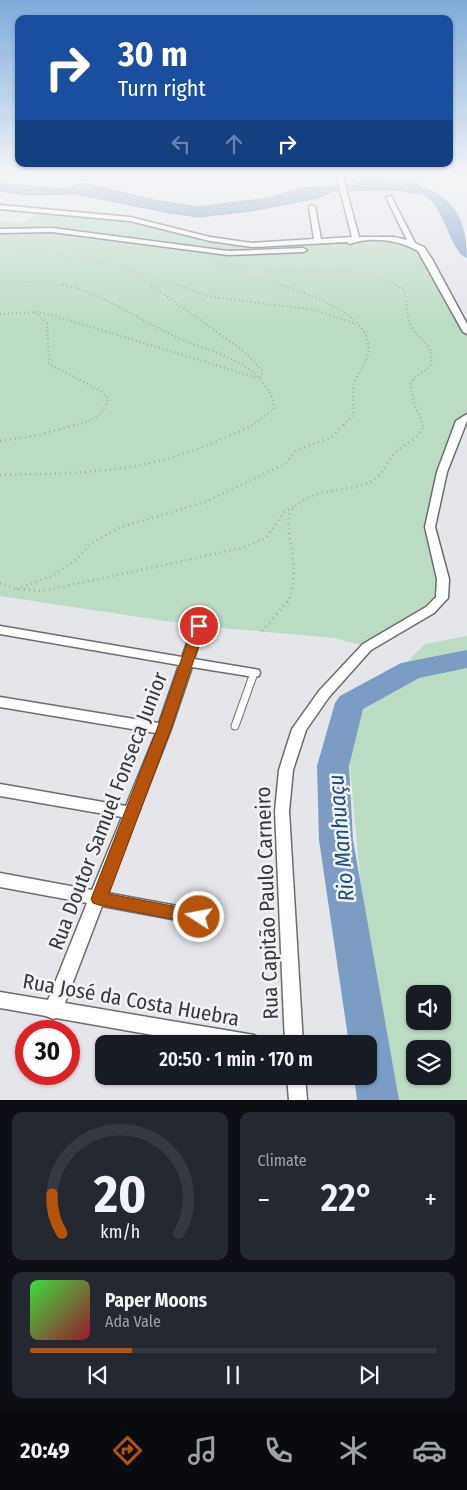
<!DOCTYPE html>
<meta charset="utf-8">
<style>
:root{--surface:#171b24;--page:#242831;--text:#f1f3f6;--muted:#9ea1a6;--line:#363941;--accent:#b45309}
body{margin:0;font-family:"Fira Sans Condensed",sans-serif;background:var(--page);color:var(--text);height:100vh;display:flex;flex-direction:column;font-size:19px;white-space:nowrap}
*{box-sizing:border-box;margin:0}
p{font-size:16px;color:var(--muted)}
.icon{flex:none;width:28px;height:28px;fill:none;stroke:currentColor;stroke-width:2;stroke-linecap:round;stroke-linejoin:round}
.map{position:relative;height:1100px;overflow:hidden}
.side{display:flex;flex-direction:column;gap:12px;padding:12px;background:#0d0f14;flex:1}
.side>*{flex:none}
.hud{position:absolute;left:15px;top:15px;width:438px;height:152px;border-radius:10px;box-shadow:0 1px 4px #0004;background:#1a4fa0;color:#fff;overflow:hidden}
.buttons{position:absolute;left:406px;top:985px;display:grid;gap:10px}
.buttons a{display:grid;place-items:center;width:45px;height:45px;border-radius:10px;background:var(--surface);box-shadow:0 1px 4px #0004;font-size:25px}
.speed{position:absolute;left:15px;top:1020px;display:flex;gap:10px;font-size:25px;font-weight:700;text-align:center}
.speed>*{display:grid;place-content:center;width:65px;height:65px;border-radius:50%;background:var(--surface);box-shadow:0 1px 4px #0004;line-height:1}
.speed .limit{border:8px solid #d22;background:#fff;color:#111}
.pin{position:absolute;display:grid;place-items:center;width:42px;height:42px;color:#fff;margin:-21px;border:2px solid #fff;border-radius:50%;box-shadow:0 1px 5px #0007}
.me{position:absolute;width:55px;margin:-28px;rotate:281deg;stroke-linejoin:round;filter:drop-shadow(0 0 4px #0008)}
.turn{display:flex;align-items:center;gap:18px;height:105px;padding:0 20px;font-size:22px}
.turn .icon{width:65px;height:65px;stroke-width:2.5}
.turn b{display:block;font-size:35px;line-height:42px}
.lanes{display:flex;align-items:center;height:48px;padding:0 20px;background:#0003;justify-content:center;gap:25px;direction:ltr}
.lanes .off{opacity:.35}
.big{font-size:38px;font-weight:600;line-height:1.1}
.side .tile{flex:1;display:flex;flex-direction:column;justify-content:center;gap:8px;min-width:0;padding:0 18px;border-radius:10px;background:var(--page)}
.side .dial{align-items:center;gap:0}
.dial svg{height:130px;overflow:visible;fill:none;stroke:var(--line);stroke-width:7;stroke-linecap:round;text-anchor:middle}
.dial text{fill:var(--text);stroke:none}
.song{display:flex;align-items:center;gap:15px}
.cover{width:60px;height:60px;border-radius:8px;background:linear-gradient(135deg,hsl(120 70% 55%),hsl(350 70% 35%))}
.played{height:5px;border-radius:2px;background:linear-gradient(90deg,var(--accent) 25%,var(--line) 25%)}
.keys{display:flex;justify-content:space-around;direction:ltr}
.heat{display:flex;justify-content:space-between;align-items:center;font-size:28px;direction:ltr}
.side .tiles{flex:1;display:grid;gap:12px;grid-template-columns:1fr 1fr}
.tile:last-child{grid-column:span 2}
.trip{position:absolute;left:95px;top:1035px;width:282px;height:50px;border-radius:10px;background:var(--surface);box-shadow:0 1px 4px #0004;font-weight:600;line-height:50px;text-align:center}
.tab-bar{display:flex;height:80px;justify-content:space-around;align-items:center;background:#090b0e;color:var(--muted)}
.tab-bar .icon{width:35px;height:35px}
.tab-bar .current{color:var(--accent)}
.tab-bar b{font-size:22px;color:var(--text)}
.map>svg:first-child{display:block}
</style>
<div class="map">
<svg width="467" height="1100" viewBox="0 0 467 1100">
<rect width="100%" height="100%" fill="#e5e6ea"/>
<g fill="#bbdbc2" fill-rule="evenodd">
<path d="M40,211L130,219L185,233L252,245L356,238L393,239L421,249L467,332V417L461,422L430,527L442,598L367,647L335,638L199,626L0,596V222L24,223Z"/>
<path d="M467,636V1100H393L369,973L346,724L425,644ZM415,994H442V1021H415ZM415,1049H442V1076H415Z"/>
</g>
<path fill="#7b9dc4" stroke="#677f9a" d="M363,180L418,182L416,194L399,190L333,191L318,198L251,211L198,217L170,213L76,194L27,195L0,191V183L65,189L83,183L159,201L197,207L269,198L301,188L353,185Z"/>
<g fill="none" stroke-linecap="round" stroke-linejoin="round">
<g fill="#7b9dc4" fill-rule="evenodd">
<path d="M384,181C436,184 467,200 467,258C452,254 445,211 428,198C413,188 395,192 379,188L377,185Z"/>
<path d="M467,650V668L419,678L363,709L349,766L353,840L399,1100H357L354,1076H369V1044H349L319,840L317,766L335,703L340,696L401,663Z"/>
</g>
<g stroke="#6b6c6f" stroke-width="9">
<path id="lane" d="M235,726L254,673"/>
</g>
<g stroke="#6b6c6f" stroke-width="3">
<g id="street">
<path d="M336,174H342L359,237H394L407,240L386,197L391,196L415,243L424,247L432,259L467,324V334L463,332L418,251C399,240 371,236 350,244L347,242L252,247L210,241L130,221L0,209V205L130,217L210,237L252,243L314,239L309,207L312,205L315,207L321,239L352,237Z"/>
<path d="M52,228L228,251L303,248L307,250L303,252L228,255L52,232L0,233V229Z"/>
<path d="M467,414V421L447,472L435,527L449,579L448,598L434,613L371,650L329,697L306,730L293,770L289,811L303,1044H285L275,811L279,770L292,729L319,691L363,644L426,607L436,597L437,579L425,527L437,472L456,421Z"/>
<path d="M199,622L205,626L194,659L254,669L259,670L260,673L259,676L254,677L192,667L171,729L107,893L199,910L205,912L207,917L205,922L199,924L102,906L65,1003L254,1035L260,1038L263,1044H204L56,1018L53,1019L46,1016L0,1008V992L48,1000L87,903L0,887V873L92,890L122,817L0,796V784L126,806L156,733L0,707V697L159,723L179,665L0,634V626L182,657L193,626Z"/>
<path d="M287,1076H305L307,1100H289Z"/>
</g>
</g>
<g stroke="#c3c3c4" stroke-width="3">
<g id="highway">
<path d="M45,174H205L199,177L102,179L51,177Z"/>
<path d="M444,174H467V179L450,177Z"/>
</g>
</g>
<g stroke="#a7a8ab" stroke-width="1" stroke-dasharray="0.5 2.5" stroke-linecap="butt">
<path d="M379,174L387,191"/>
<path d="M423,174L439,175"/>
<path d="M212,176L301,174"/>
<path d="M0,249C62,251 123,266 181,286"/>
<path d="M130,270L153,286"/>
<path d="M0,284L30,282L69,286"/>
<path d="M285,286L214,263C231,265 247,268 264,269C306,271 360,264 398,286"/>
</g>
<g stroke="#a7a8ab" stroke-width="2" stroke-dasharray="1 3" stroke-linecap="butt">
<path d="M63,285C104,293 136,319 174,336C199,348 228,353 251,371C263,381 273,393 274,409L250,427"/>
<path d="M151,285L245,352L263,372L260,379"/>
<path d="M177,285L211,297L315,310L356,324"/>
<path d="M282,285C309,295 375,315 368,353C366,364 359,371 355,381C351,391 354,404 353,415L342,427"/>
<path d="M396,285L403,289L405,293C408,303 406,315 410,324C418,343 437,342 430,367L414,378L410,385L415,406L424,427"/>
<path d="M35,312L47,323L49,364L101,391L108,398C104,418 89,421 71,427"/>
<path d="M0,314L35,312L52,315L258,378"/>
</g>
<g stroke="#a7a8ab" stroke-width="2.5" stroke-dasharray="1 4" stroke-linecap="butt">
<path d="M0,441L39,435L75,425"/>
<path d="M0,475C80,473 142,474 217,441C228,436 241,432 251,425"/>
<path d="M0,583L17,589L43,591L242,548L266,538L285,511L295,506"/>
<path d="M17,589L52,576L77,559L89,545L118,528L205,502L285,464L297,450L332,437L343,425"/>
<path d="M287,603C305,571 280,527 292,510C309,487 347,493 370,482C384,475 386,461 397,451C406,443 420,438 424,425"/>
</g>
<path stroke="#a7a8ab" stroke-width="3" stroke-dasharray="1 4.5" stroke-linecap="butt" d="M262,631L288,601"/>
<use href="#lane" stroke="#fff" stroke-width="7"/>
<use href="#street" fill="#fff" fill-rule="evenodd"/>
<use href="#highway" fill="#e2c980" fill-rule="evenodd"/>
</g>
<linearGradient id="sky" x2="0" y2="1"><stop stop-color="#7cabda"/><stop offset="0.53" stop-color="#f3f4f6"/><stop offset="1" stop-color="#f3f4f6" stop-opacity="0"/></linearGradient>
<rect width="467" height="328" fill="url(#sky)"/>
<path fill="#b45309" stroke="#753606" d="M199,622L205,626L171,729L109,894L205,912L207,917L205,922L199,924L99,905L93,903L91,899L157,729L193,626Z"/>
<g text-anchor="middle" dominant-baseline="central" stroke-width="5" stroke-linejoin="round" paint-order="stroke">
<g font-size="21" fill="#373839" stroke="#f2f3f7">
<text transform="translate(108 811) rotate(-69)">Rua Doutor Samuel Fonseca Junior</text>
<text transform="translate(267 903) rotate(-92)">Rua Capitão Paulo Carneiro</text>
<text transform="translate(131 1000) rotate(10)">Rua José da Costa Huebra</text>
</g>
<g font-size="22" font-style="italic" fill="#194b7d" stroke="#f2f3f7">
<text transform="translate(341 838) rotate(-95)">Rio Manhuaçu</text>
</g>
</g>
</svg>
<div class="buttons">
<a><svg class="icon" aria-label="sound" viewBox="0 0 24 24"><path d="M4 9h4l5-4v14l-5-4H4zM17 9q2 3 0 6"/></svg></a>
<a><svg class="icon" aria-label="layers" viewBox="0 0 24 24"><path d="M12 4l9 5-9 5-9-5zM3 14l9 5 9-5"/></svg></a>
</div>
<div class="speed"><div class="limit">30</div></div>
<div class="pin" style="left:199px;top:626px;background:#d93025"><svg class="icon" aria-label="arrive" viewBox="0 0 24 24"><path d="M6 21V4h12l-3 4 3 4H6"/></svg></div>
<svg class="me" style="left:199px;top:917px" viewBox="-20 -20 40 40"><circle r="17" fill="#b45309" stroke="#fff" stroke-width="3"/><path d="M0-11L8 9 0 5-8 9z" fill="#fff"/></svg>
<div class="trip">20:50 · 1 min · 170 m</div>
<div class="hud">
<div class="turn"><svg class="icon" aria-label="right" viewBox="0 0 24 24"><path d="M7 20v-9h11M14 6l5 5-5 5"/></svg><div><b>30 m</b>Turn right</div></div>
<div class="lanes"><svg class="icon off" aria-label="left" viewBox="0 0 24 24"><path d="M17 20v-9H6M10 6l-5 5 5 5"/></svg><svg class="icon off" aria-label="ahead" viewBox="0 0 24 24"><path d="M12 20V5M6 11l6-6 6 6"/></svg><svg class="icon" aria-label="right" viewBox="0 0 24 24"><path d="M7 20v-9h11M14 6l5 5-5 5"/></svg></div>
</div>
</div>
<section class="side">
<div class="tiles">
<div class="tile dial"><svg viewBox="0 0 100 80">
<path d="M14 69A42 42 0 1 1 86 69"/>
<path d="M14 69A42 42 0 0 1 8 45" stroke="#b45309"/>
<text x="50" y="56" font-size="32" font-weight="700">20</text>
<text x="50" y="72" font-size="11">km/h</text>
</svg></div>
<div class="tile"><p>Climate</p>
<div class="heat"><a>−</a><b class="big">22°</b><a>+</a></div>
</div>
<div class="tile">
<div class="song"><i class="cover"></i><div><b>Paper Moons</b><p>Ada Vale</p></div></div>
<div class="played"></div>
<div class="keys"><svg class="icon" aria-label="previous" viewBox="0 0 24 24"><path d="M18 5L8 12l10 7zM5 5v14"/></svg><svg class="icon" aria-label="pause" viewBox="0 0 24 24"><path d="M8 5v14M16 5v14"/></svg><svg class="icon" aria-label="next" viewBox="0 0 24 24"><path d="M6 5l10 7-10 7zM19 5v14"/></svg></div>
</div>
</div>
</section>
<nav class="tab-bar">
<b>20:49</b>
<svg class="icon current" aria-label="directions" viewBox="0 0 24 24"><path d="M12 3l9 9-9 9-9-9zM9 14v-3h6M13 9l2 2-2 2"/></svg>
<svg class="icon" aria-label="music" viewBox="0 0 24 24"><path d="M9 18V5l10-2v13"/><circle cx="6" cy="18" r="3"/><circle cx="16" cy="16" r="3"/></svg>
<svg class="icon" aria-label="phone" viewBox="0 0 24 24"><path d="M5 4h4l2 5-3 2q2 4 5 5l2-3 5 2v4C11 20 4 13 5 4z"/></svg>
<svg class="icon" aria-label="climate" viewBox="0 0 24 24"><path d="M12 3v18M4 7l16 10M4 17L20 7"/></svg>
<svg class="icon" aria-label="car" viewBox="0 0 24 24"><path d="M5 17H2v-5l4-1 3-4h7l3 4 3 1v5h-3M9 17h6M6 11h13"/><circle cx="7" cy="17" r="2"/><circle cx="17" cy="17" r="2"/></svg>
</nav>
